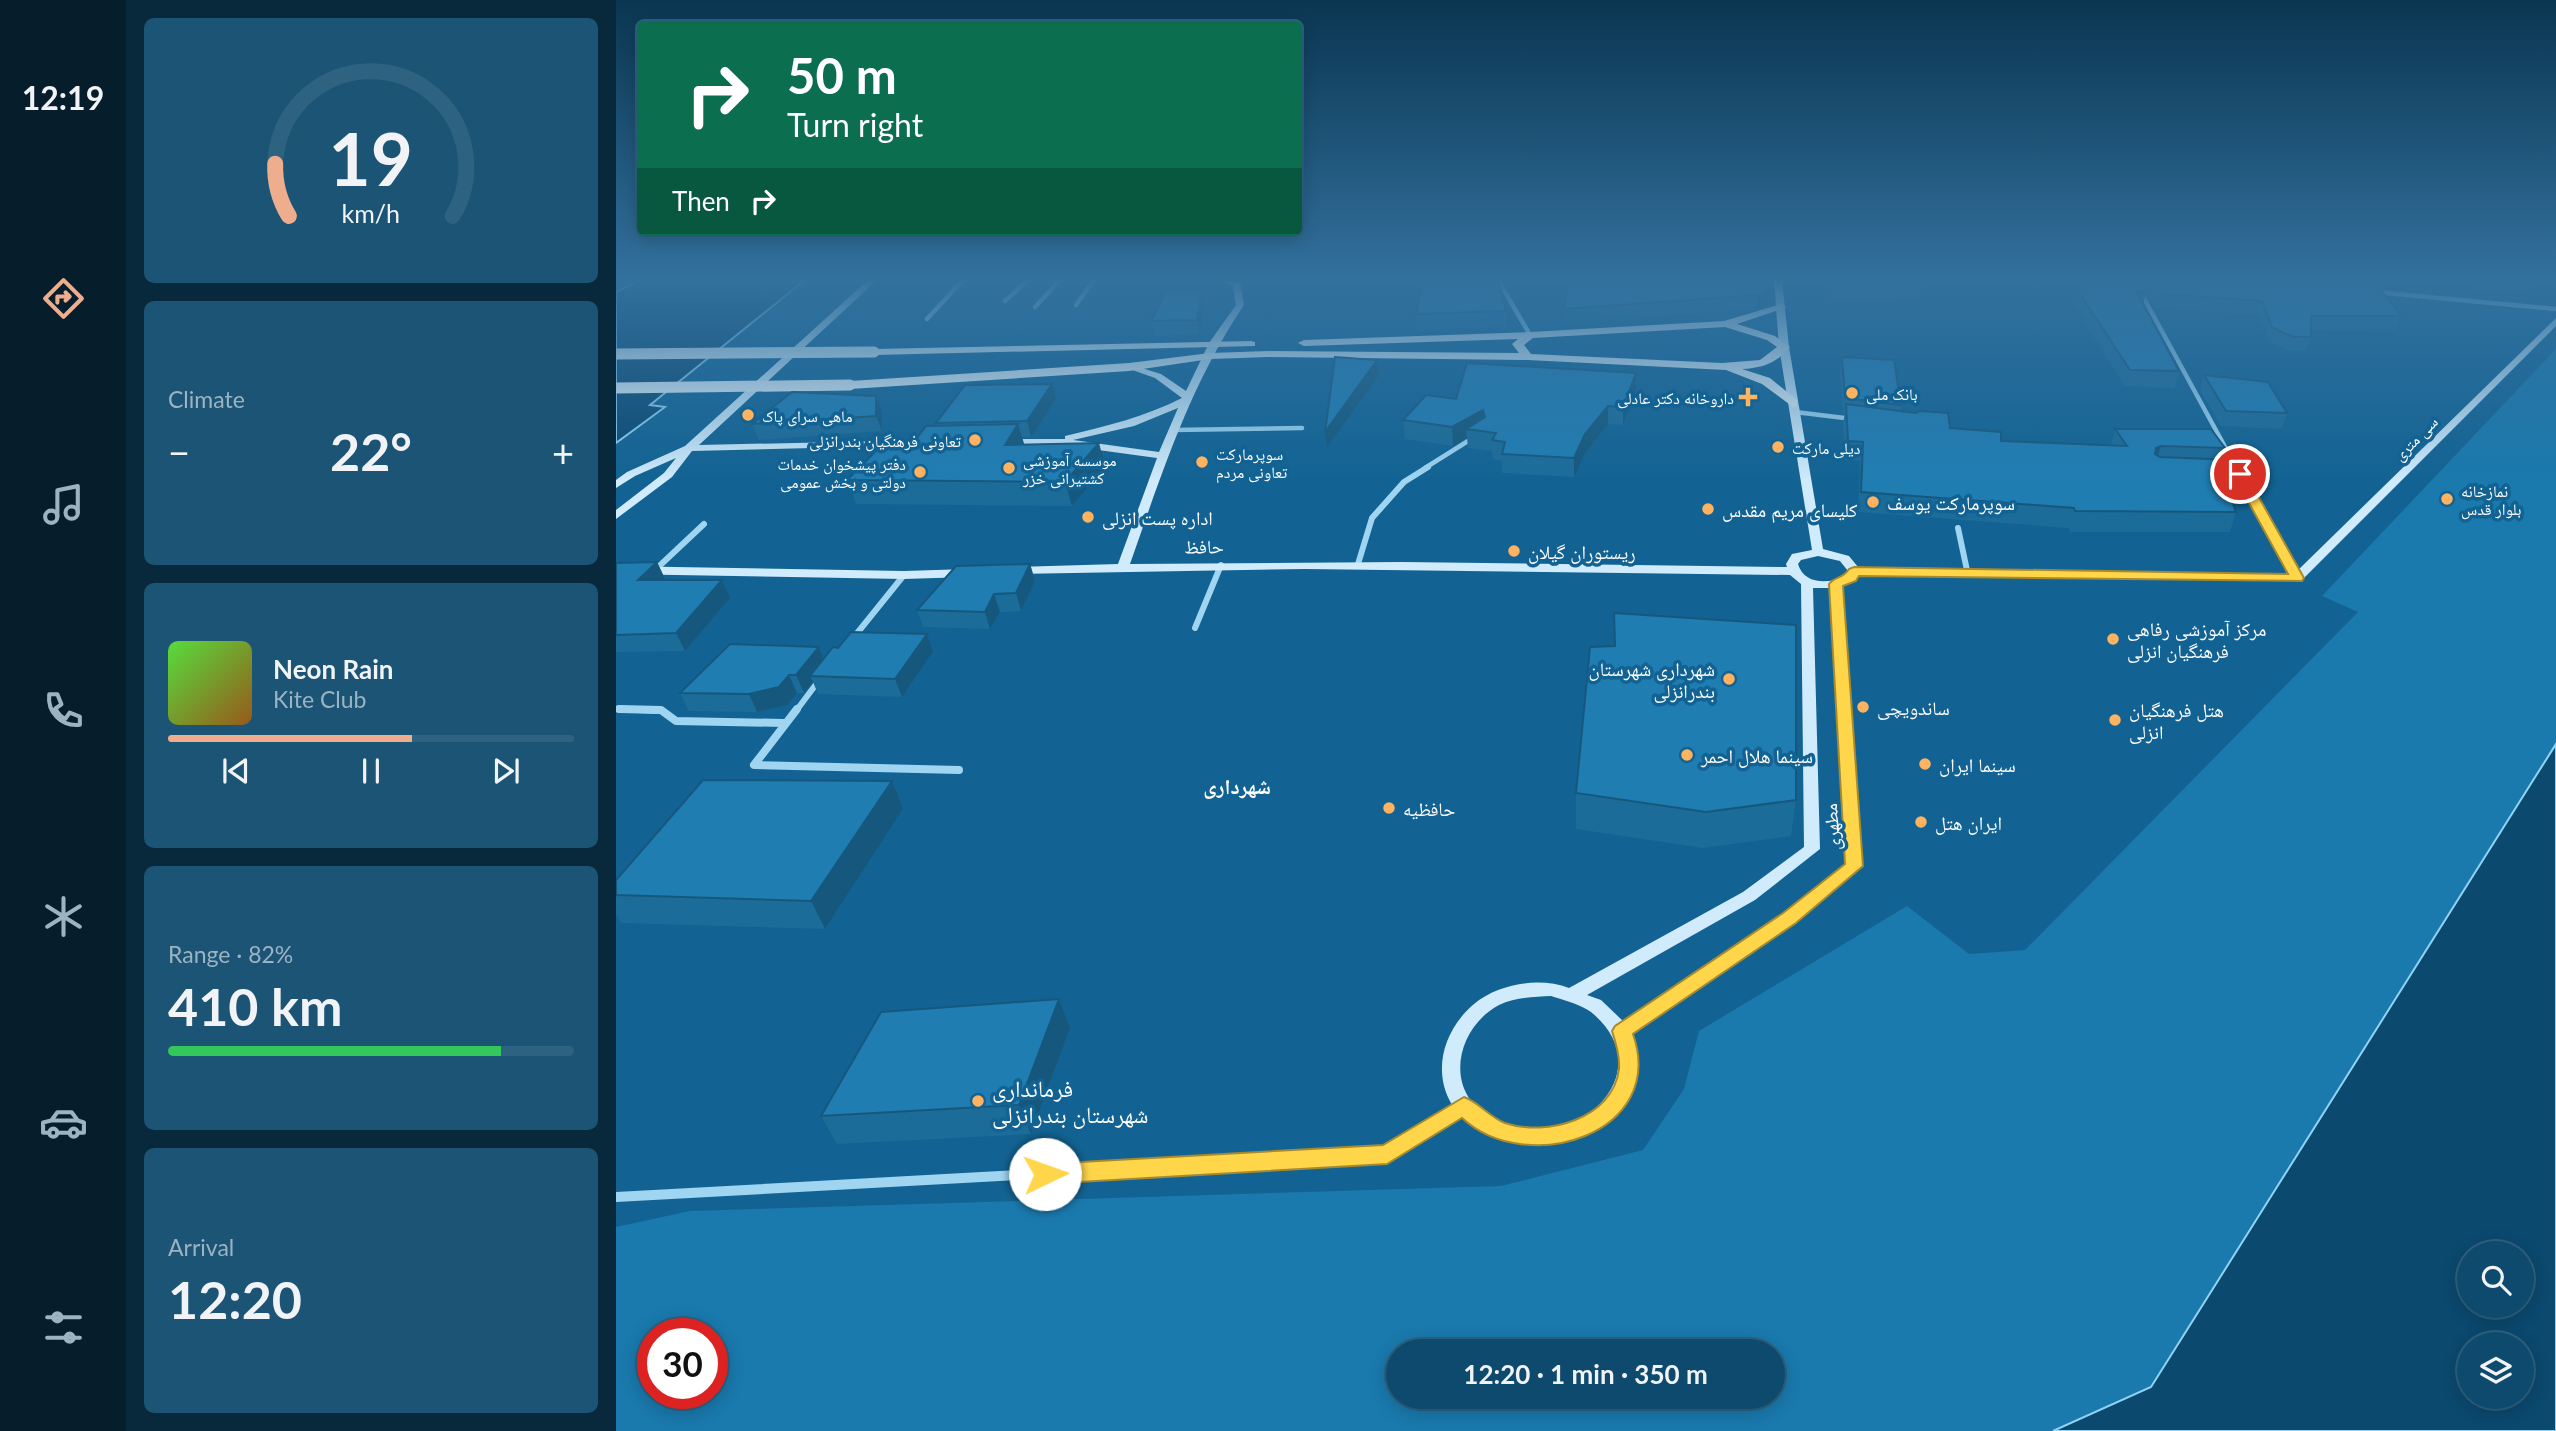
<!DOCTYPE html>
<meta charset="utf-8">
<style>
:root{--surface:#0e4a6e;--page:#1c5476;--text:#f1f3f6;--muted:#9bb3c2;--line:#2e6281;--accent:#eead8d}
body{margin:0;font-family:Lato,"Noto Naskh Arabic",sans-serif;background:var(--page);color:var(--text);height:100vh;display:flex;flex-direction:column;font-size:26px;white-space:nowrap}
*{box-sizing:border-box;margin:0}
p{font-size:23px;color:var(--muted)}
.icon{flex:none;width:38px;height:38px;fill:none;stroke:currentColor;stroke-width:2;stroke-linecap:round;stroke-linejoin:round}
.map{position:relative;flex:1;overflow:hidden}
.details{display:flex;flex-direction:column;gap:18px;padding:18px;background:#08293c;width:490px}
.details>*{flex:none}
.hud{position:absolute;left:21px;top:21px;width:665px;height:214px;border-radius:7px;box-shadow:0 4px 18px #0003,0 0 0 2px var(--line);background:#0b6e4f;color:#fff;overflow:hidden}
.fabs{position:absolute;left:1841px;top:1241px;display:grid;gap:14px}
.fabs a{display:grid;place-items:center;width:77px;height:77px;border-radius:50%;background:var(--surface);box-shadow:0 4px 18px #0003,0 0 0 2px var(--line);font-size:35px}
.speed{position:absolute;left:21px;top:1318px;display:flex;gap:14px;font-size:35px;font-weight:700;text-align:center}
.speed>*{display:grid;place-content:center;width:91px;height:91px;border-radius:50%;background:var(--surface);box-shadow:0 4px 18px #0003,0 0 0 2px var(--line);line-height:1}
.speed .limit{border:10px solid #d22;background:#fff;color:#111}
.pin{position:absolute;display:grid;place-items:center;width:60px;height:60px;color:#fff;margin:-30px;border:4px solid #fff;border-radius:50%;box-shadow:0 2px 7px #0007}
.me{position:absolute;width:77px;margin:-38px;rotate:87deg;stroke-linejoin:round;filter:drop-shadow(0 0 5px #0008)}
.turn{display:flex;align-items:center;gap:24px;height:147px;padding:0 35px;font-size:32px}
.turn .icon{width:91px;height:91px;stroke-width:2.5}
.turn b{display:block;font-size:49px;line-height:60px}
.then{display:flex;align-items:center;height:66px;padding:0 35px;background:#0003;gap:14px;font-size:26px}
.big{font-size:52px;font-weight:700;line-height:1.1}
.details .tile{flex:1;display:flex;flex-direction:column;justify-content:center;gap:10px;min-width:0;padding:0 24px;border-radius:10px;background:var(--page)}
.details .dial{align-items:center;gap:0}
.dial svg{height:182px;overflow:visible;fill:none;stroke:var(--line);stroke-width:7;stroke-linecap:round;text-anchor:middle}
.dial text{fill:var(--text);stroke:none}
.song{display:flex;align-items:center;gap:21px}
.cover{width:84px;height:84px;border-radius:10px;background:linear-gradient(135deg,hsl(110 70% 55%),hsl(30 70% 35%))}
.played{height:7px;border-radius:4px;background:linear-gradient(90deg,var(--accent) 60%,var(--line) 60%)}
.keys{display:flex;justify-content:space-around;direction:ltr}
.heat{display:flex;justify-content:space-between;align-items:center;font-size:38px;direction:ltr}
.charge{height:10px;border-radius:5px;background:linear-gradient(90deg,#34c759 82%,var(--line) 0)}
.trip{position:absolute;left:770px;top:1339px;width:399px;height:70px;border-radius:35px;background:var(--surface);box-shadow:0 4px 18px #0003,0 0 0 2px var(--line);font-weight:700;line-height:70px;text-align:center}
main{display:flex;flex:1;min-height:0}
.menu{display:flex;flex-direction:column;width:126px;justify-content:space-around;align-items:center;background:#061e2c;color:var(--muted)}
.menu .icon{width:49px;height:49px}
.menu .selected{color:var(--accent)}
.menu b{font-size:32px;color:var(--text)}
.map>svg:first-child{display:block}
</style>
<main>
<nav class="menu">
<b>12:19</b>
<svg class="icon selected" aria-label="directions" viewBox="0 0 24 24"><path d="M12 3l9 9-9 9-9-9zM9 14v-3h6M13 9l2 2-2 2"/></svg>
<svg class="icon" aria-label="music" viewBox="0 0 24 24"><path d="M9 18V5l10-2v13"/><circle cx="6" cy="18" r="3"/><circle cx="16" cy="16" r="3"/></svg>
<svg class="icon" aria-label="phone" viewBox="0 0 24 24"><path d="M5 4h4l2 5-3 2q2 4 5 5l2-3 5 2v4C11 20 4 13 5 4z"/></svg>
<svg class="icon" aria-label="climate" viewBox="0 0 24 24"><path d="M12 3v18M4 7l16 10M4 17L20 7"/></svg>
<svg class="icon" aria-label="car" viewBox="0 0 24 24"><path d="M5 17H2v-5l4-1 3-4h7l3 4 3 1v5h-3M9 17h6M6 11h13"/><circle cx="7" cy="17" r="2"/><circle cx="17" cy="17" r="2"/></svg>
<svg class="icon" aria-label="filters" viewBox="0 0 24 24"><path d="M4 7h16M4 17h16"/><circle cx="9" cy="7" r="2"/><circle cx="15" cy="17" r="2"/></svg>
</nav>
<section class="details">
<div class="tile dial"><svg viewBox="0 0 100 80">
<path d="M14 69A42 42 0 1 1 86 69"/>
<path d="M14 69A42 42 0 0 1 8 46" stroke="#eead8d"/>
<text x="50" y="56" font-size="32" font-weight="700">19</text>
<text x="50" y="72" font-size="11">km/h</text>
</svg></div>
<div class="tile"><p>Climate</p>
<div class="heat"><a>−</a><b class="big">22°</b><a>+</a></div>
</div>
<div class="tile">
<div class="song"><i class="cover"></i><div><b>Neon Rain</b><p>Kite Club</p></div></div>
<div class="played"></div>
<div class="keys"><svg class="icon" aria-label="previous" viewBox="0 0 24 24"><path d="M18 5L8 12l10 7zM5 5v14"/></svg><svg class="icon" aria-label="pause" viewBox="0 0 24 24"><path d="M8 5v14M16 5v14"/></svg><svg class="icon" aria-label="next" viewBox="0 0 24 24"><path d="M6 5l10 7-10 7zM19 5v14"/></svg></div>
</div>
<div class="tile"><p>Range · 82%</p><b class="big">410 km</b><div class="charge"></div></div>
<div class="tile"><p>Arrival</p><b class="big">12:20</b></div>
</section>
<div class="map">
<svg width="1940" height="1431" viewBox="0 0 1940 1431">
<rect width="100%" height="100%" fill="#126393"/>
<path fill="#1a79ad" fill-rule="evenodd" d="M1940,349V744L1535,1387L1437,1431H0V1227L74,1211L885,1186L1027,1150L1068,1089L1083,1031L1291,906L1353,954L1409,950L1742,612L1706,596ZM37,1334H96V1393H37ZM782,1351H1157V1396H782Z"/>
<g fill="#0b496f" stroke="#91d3f6" stroke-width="2" fill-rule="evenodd">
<path d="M24,280H189L34,405L49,407L0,443V292Z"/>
<path d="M1940,744V1431H1437L1535,1387ZM1853,1253H1906V1306H1853ZM1853,1344H1906V1396H1853Z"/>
</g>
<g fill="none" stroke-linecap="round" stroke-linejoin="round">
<g stroke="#a0d5f2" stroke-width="4.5">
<path d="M882,280L914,335"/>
<path d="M1518,280L1620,467"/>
<path d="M1759,292L1940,309"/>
<path d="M389,301L412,280"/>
<path d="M460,305L478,280"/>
<path d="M419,307L444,280"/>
<path d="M311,319L347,280"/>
<path d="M1179,412L1237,419"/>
<path d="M557,430L686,428"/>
<path d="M809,468L860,436"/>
</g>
<g stroke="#a0d5f2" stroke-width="6">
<path d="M1627,481L1681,578"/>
<path d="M1342,528L1352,575"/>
<path d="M742,564L756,518L788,482L812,467"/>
<path d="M38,571L88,524"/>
<path d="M579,628L605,565"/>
<path d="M238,637L288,575"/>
<path d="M0,709L46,711"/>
<path d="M180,711L204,679"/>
</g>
<g stroke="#a0d5f2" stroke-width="8">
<path d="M3,709L45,710L60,721L168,723"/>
<path d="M181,709L138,765L343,770"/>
</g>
<path stroke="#a0d5f2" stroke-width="10" d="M0,1197L771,1155L847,1106"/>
<g fill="#cfebfc" fill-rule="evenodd">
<path d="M252,280H261L83,445L313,440L318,443L317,445L76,451L56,477L0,519V510L48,473L60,458L19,476L0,488V480L11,472L69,446Z"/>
<path d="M342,280H352L348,282Z"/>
<path d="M598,280L624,282L628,305C574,385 546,473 514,564L786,562L1171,567L1170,564L1176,554L1196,550L1163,347L1158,280H1166L1173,347L1207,549L1233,556L1242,567L1678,574L1940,318V326L1685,581L1242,575L1239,581L1226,585L1246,866L1180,922L1015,1035C1024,1063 1022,1079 1005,1104C975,1148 900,1158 857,1127C812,1094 819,1037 858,1004C883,983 924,977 953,988L1127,892L1188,847L1185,584L1174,575L689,569L393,574L391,571L393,568L397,567L502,564L541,458L438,444L389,445L384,442L389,439H449V436C491,426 528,417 566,398L539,378L508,367L513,364L545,374L570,391L593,343L620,305L617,286ZM562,408L543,452L457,440L518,426ZM1202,556L1224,561L1232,571L1230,576C1213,584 1188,585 1182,564L1185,560ZM1197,588H1214L1230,864L1168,914L1007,1021L985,1000L971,995L1139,900L1204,849ZM935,996C947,1000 964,1004 975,1012C1006,1037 1013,1073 984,1104C967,1121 939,1131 915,1127C901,1126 887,1125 874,1117C827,1091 840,1028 883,1005C899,997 918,997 935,996Z"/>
<path d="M0,566L288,571L352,569L358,573L352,577L288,579L0,574Z"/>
</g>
<g fill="#ebf7ff" fill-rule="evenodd">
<path d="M1162,305L1171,307L1121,324L1159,336L1174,347C1161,363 1146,368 1126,369L1154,378L1181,400V406L1177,407L1146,384L1110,370L912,360L652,357L594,359L513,371L234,389L228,385L234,381L513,363L594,353L652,351L903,353L896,344L902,339L688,346L682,343L688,340L914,332L1108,321ZM1109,327L1151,340L1161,347L1144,360L1106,363L915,354L908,345L917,338Z"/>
<path d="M635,341L639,342V346L258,355L252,352L258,349Z"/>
</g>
<g stroke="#ebf7ff" stroke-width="11">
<path d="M0,354L258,352"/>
<path d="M0,388L234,385"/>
</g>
</g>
<g fill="#1c6c99">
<path d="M1139,280L1153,305L1140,309L948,323V309Z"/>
<path d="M1206,280H1310L1308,297L1214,303Z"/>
<path d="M1454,280H1524L1529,288L1531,280H1667L1785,316L1779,331L1695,330V337L1690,351H1672L1652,341L1642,315L1538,308L1530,293L1527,305L1563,371L1559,388L1509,386L1457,304L1460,289Z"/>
<path d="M1848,280L1922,281L1916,294L1862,293Z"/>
<path d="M586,290L588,303L584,334L538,336L535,321Z"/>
<path d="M890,311L891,327L801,331L800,314Z"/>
<path d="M1226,357L1285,405V411L1334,428L1385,441L1495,445L1499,429L1609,448L1606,459L1633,481L1627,500H1616L1620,512L1614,532H1454L1453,528L1242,512L1244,461L1229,460L1227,423L1229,413H1227L1224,372Z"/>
<path d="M1588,375L1671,413L1666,429L1605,426L1584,390Z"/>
<path d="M436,384L440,399L415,437H406L408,445L489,466L456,506L240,504L231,480L294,447L321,426L320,423Z"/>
<path d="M1020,391L1007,425L992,424L969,453L958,477L886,473V461L877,459L876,451L852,448L851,438L837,446L789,439L787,420L840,399Z"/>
<path d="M266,411V431L143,440L136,424Z"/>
<path d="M41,562L49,579L114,598L69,651L0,652V563Z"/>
<path d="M414,564L419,581L405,611L384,612L374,629L307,627L301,610Z"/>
<path d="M998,613L1180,800L1175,836L1087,848L960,829V793L998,646Z"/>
<path d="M317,652L286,697L202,694L197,682L188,693H181L171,705L141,712L73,711L64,693L208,659Z"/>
<path d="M287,809L209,929L5,923L0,915V895Z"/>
<path d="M443,999L454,1028L415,1134L221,1144L205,1116Z"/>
</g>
<g fill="#16587d">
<path d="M586,290L588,303L584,334L581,320Z"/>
<path d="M1154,291L1153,305L1140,309L1142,295Z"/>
<path d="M761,360L763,375L711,447L709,432Z"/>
<path d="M1020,373V391L1007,425V407Z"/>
<path d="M436,384L440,399L415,437L411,421Z"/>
<path d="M260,396L266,411V431L260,416Z"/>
<path d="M992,406V424L969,453L958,477V458L969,434Z"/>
<path d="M867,410L868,429H850L851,438L837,446L836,427Z"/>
<path d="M402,424L409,447L389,445Z"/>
<path d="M483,443L489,466L456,506L449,482Z"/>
<path d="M1545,446L1539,465L1535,467L1540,448Z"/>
<path d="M41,562L49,579L22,580Z"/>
<path d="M414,564L419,581L405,611L400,593Z"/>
<path d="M106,580L114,598L69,651L60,633Z"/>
<path d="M378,594L384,612L374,629L369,612Z"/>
<path d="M311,634L317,652L286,697L279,679Z"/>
<path d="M203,647L210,665L194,676L197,682L188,693L180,675Z"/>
<path d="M173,675L181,693L171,705L141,712L133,694Z"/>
<path d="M276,781L287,809L209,929L195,901Z"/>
<path d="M443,999L454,1028L415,1134L403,1105Z"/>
</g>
<g fill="#207db2" stroke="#16587d" stroke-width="2">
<path d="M806,280H882L890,311L800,314Z"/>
<path d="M952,280H1139L1154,291L1142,295L948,309Z"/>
<path d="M1216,280H1254L1216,283Z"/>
<path d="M1468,280H1524L1531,292L1520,291L1563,371L1514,370L1460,288H1474Z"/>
<path d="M1534,280H1654L1676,281L1678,284H1760L1785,316H1695V337H1677L1656,327L1646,301L1542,294Z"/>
<path d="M586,290L581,320L535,321L550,291Z"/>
<path d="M719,357L761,360L709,432Z"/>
<path d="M1226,357L1278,360L1285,405L1229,398Z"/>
<path d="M851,363L1020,373L1007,407L992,406L969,434L958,458L886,454L889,442L876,440L880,433L850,429L869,417L867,410L836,427L787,420L810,395L840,399Z"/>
<path d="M1588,375L1652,382L1671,413L1610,411Z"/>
<path d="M436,384L411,421L320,423L349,385Z"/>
<path d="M176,392L260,396V416L136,424Z"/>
<path d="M1230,404L1299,413L1304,411L1332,413L1334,428L1385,432V441L1511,446L1499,429H1595L1609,448L1545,446L1540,448L1539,454L1544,457L1618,460L1633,481L1609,480L1620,512L1459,511L1458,508L1245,492L1247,442L1232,441Z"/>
<path d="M402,424L389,445L483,443L449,482L231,480L264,447H294L310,426Z"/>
<path d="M41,562L22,580H106L60,633L0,635V563Z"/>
<path d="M414,564L400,593L378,594L369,612L301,610L340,566Z"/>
<path d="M998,613L1180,625V800L1090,812L960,793L974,647L999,646Z"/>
<path d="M235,632L311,634L279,679L194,676L217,647L222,648Z"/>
<path d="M114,644L203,647L180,675H173L163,687L133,694L64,693Z"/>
<path d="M87,780L276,781L195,901L0,895V880Z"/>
<path d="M443,999L403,1105L205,1116L265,1012Z"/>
</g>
<linearGradient id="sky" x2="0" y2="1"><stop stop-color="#0a3651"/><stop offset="0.58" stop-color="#33719e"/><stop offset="1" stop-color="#33719e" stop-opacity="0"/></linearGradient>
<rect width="1940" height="481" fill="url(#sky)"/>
<path fill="#ffd54a" stroke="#a68a30" stroke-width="2" d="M1624,471L1630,474L1688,578L1686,581L1243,576L1240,581L1227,586L1247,866L1180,923L1017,1034C1052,1134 911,1178 846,1118L771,1164L429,1184L421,1181L418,1174L421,1167L429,1164L767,1145L848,1097C863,1102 873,1117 889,1123C930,1137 997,1119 1003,1069C1004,1056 1000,1043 996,1031L999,1026L1167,913L1229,864L1213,584C1219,576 1227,579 1233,569L1238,567L1672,574L1617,474Z"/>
<g fill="#ffb361" stroke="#126393" stroke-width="2.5">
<circle cx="1236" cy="393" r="7"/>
<path d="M1128.5 386.5h7v7h7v7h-7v7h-7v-7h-7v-7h7z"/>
<circle cx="132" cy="415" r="7"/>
<circle cx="359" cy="440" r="7"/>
<circle cx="1162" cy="447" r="7"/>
<circle cx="586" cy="462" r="7"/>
<circle cx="393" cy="468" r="7"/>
<circle cx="304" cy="472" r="7"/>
<circle cx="1831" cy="499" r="7"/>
<circle cx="1257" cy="502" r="7"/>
<circle cx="1092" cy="509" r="7"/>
<circle cx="472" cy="517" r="7"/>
<circle cx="898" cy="551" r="7"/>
<circle cx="1497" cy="639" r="7"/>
<circle cx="1113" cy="679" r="7"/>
<circle cx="1247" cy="707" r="7"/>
<circle cx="1499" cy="720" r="7"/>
<circle cx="1071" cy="755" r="7"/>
<circle cx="1309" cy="764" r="7"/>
<circle cx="773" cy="808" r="7"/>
<circle cx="1305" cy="822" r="7"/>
<circle cx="362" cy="1101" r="7"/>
</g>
<g text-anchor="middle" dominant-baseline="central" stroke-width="7" stroke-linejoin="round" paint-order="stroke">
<g font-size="16" fill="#fff" stroke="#126393" text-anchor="start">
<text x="1250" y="393">بانک ملی</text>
<text x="1118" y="397" text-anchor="end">داروخانه دکتر عادلی</text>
<text x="146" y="415">ماهی سرای پاک</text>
<text x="345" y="440" text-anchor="end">تعاونی فرهنگیان بندرانزلی</text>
<text x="1176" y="447">دیلی مارکت</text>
<text x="600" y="453">سوپرمارکت<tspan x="600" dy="18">تعاونی مردم</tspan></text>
<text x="407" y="459">موسسه آموزشی<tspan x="407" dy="18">کشتیرانی خزر</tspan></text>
<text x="290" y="463" text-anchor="end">دفتر پیشخوان خدمات<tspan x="290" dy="18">دولتی و بخش عمومی</tspan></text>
<text x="1845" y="490">نمازخانه<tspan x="1845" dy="18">بلوار قدس</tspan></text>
</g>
<g font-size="16" fill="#fff" stroke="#126393">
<text transform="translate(1799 438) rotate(-45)">سی متری</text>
</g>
<g font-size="19" fill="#fff" stroke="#126393" text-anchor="start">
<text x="1271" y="502">سوپرمارکت یوسف</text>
<text x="1106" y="509">کلیسای مریم مقدس</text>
<text x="486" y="517">اداره پست انزلی</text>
<text x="912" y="551">ریستوران گیلان</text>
<text x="1511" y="628">مرکز آموزشی رفاهی<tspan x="1511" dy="22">فرهنگیان انزلی</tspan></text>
<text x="1099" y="668" text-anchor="end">شهرداری شهرستان<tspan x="1099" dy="22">بندرانزلی</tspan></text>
<text x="1261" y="707">ساندویچی</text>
<text x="1513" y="709">هتل فرهنگیان<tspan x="1513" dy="22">انزلی</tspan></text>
<text x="1085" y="755">سینما هلال احمر</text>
<text x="1323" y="764">سینما ایران</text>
<text x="787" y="808">حافظیه</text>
<text x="1319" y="822">ایران هتل</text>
</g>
<g font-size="19" fill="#fff" stroke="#126393">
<text transform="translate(588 546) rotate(-1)">حافظ</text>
<text transform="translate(1215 827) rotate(-94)">مطهری</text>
</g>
<g font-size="21" font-weight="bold" fill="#fff" stroke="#126393">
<text x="621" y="785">شهرداری</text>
</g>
<g font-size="23" fill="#fff" stroke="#126393" text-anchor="start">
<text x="376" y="1088">فرمانداری<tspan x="376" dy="26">شهرستان بندرانزلی</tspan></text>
</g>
</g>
</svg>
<div class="fabs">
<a><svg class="icon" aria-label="search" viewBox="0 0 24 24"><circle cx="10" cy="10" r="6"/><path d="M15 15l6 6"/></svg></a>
<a><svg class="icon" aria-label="layers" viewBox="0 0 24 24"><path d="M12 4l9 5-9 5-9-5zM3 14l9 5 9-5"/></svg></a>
</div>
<div class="speed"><div class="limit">30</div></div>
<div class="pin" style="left:1624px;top:474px;background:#d93025"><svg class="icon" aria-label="arrive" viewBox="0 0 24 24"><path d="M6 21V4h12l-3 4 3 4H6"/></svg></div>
<svg class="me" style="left:429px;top:1174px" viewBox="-20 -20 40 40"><circle r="19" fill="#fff"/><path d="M0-13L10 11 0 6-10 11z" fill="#ffd54a"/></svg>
<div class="trip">12:20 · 1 min · 350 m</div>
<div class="hud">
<div class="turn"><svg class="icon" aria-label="right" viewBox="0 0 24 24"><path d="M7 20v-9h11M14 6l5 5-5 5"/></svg><div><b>50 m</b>Turn right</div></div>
<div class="then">Then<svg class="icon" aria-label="right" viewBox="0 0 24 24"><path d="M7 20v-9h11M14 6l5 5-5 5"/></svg></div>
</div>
</div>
</main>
